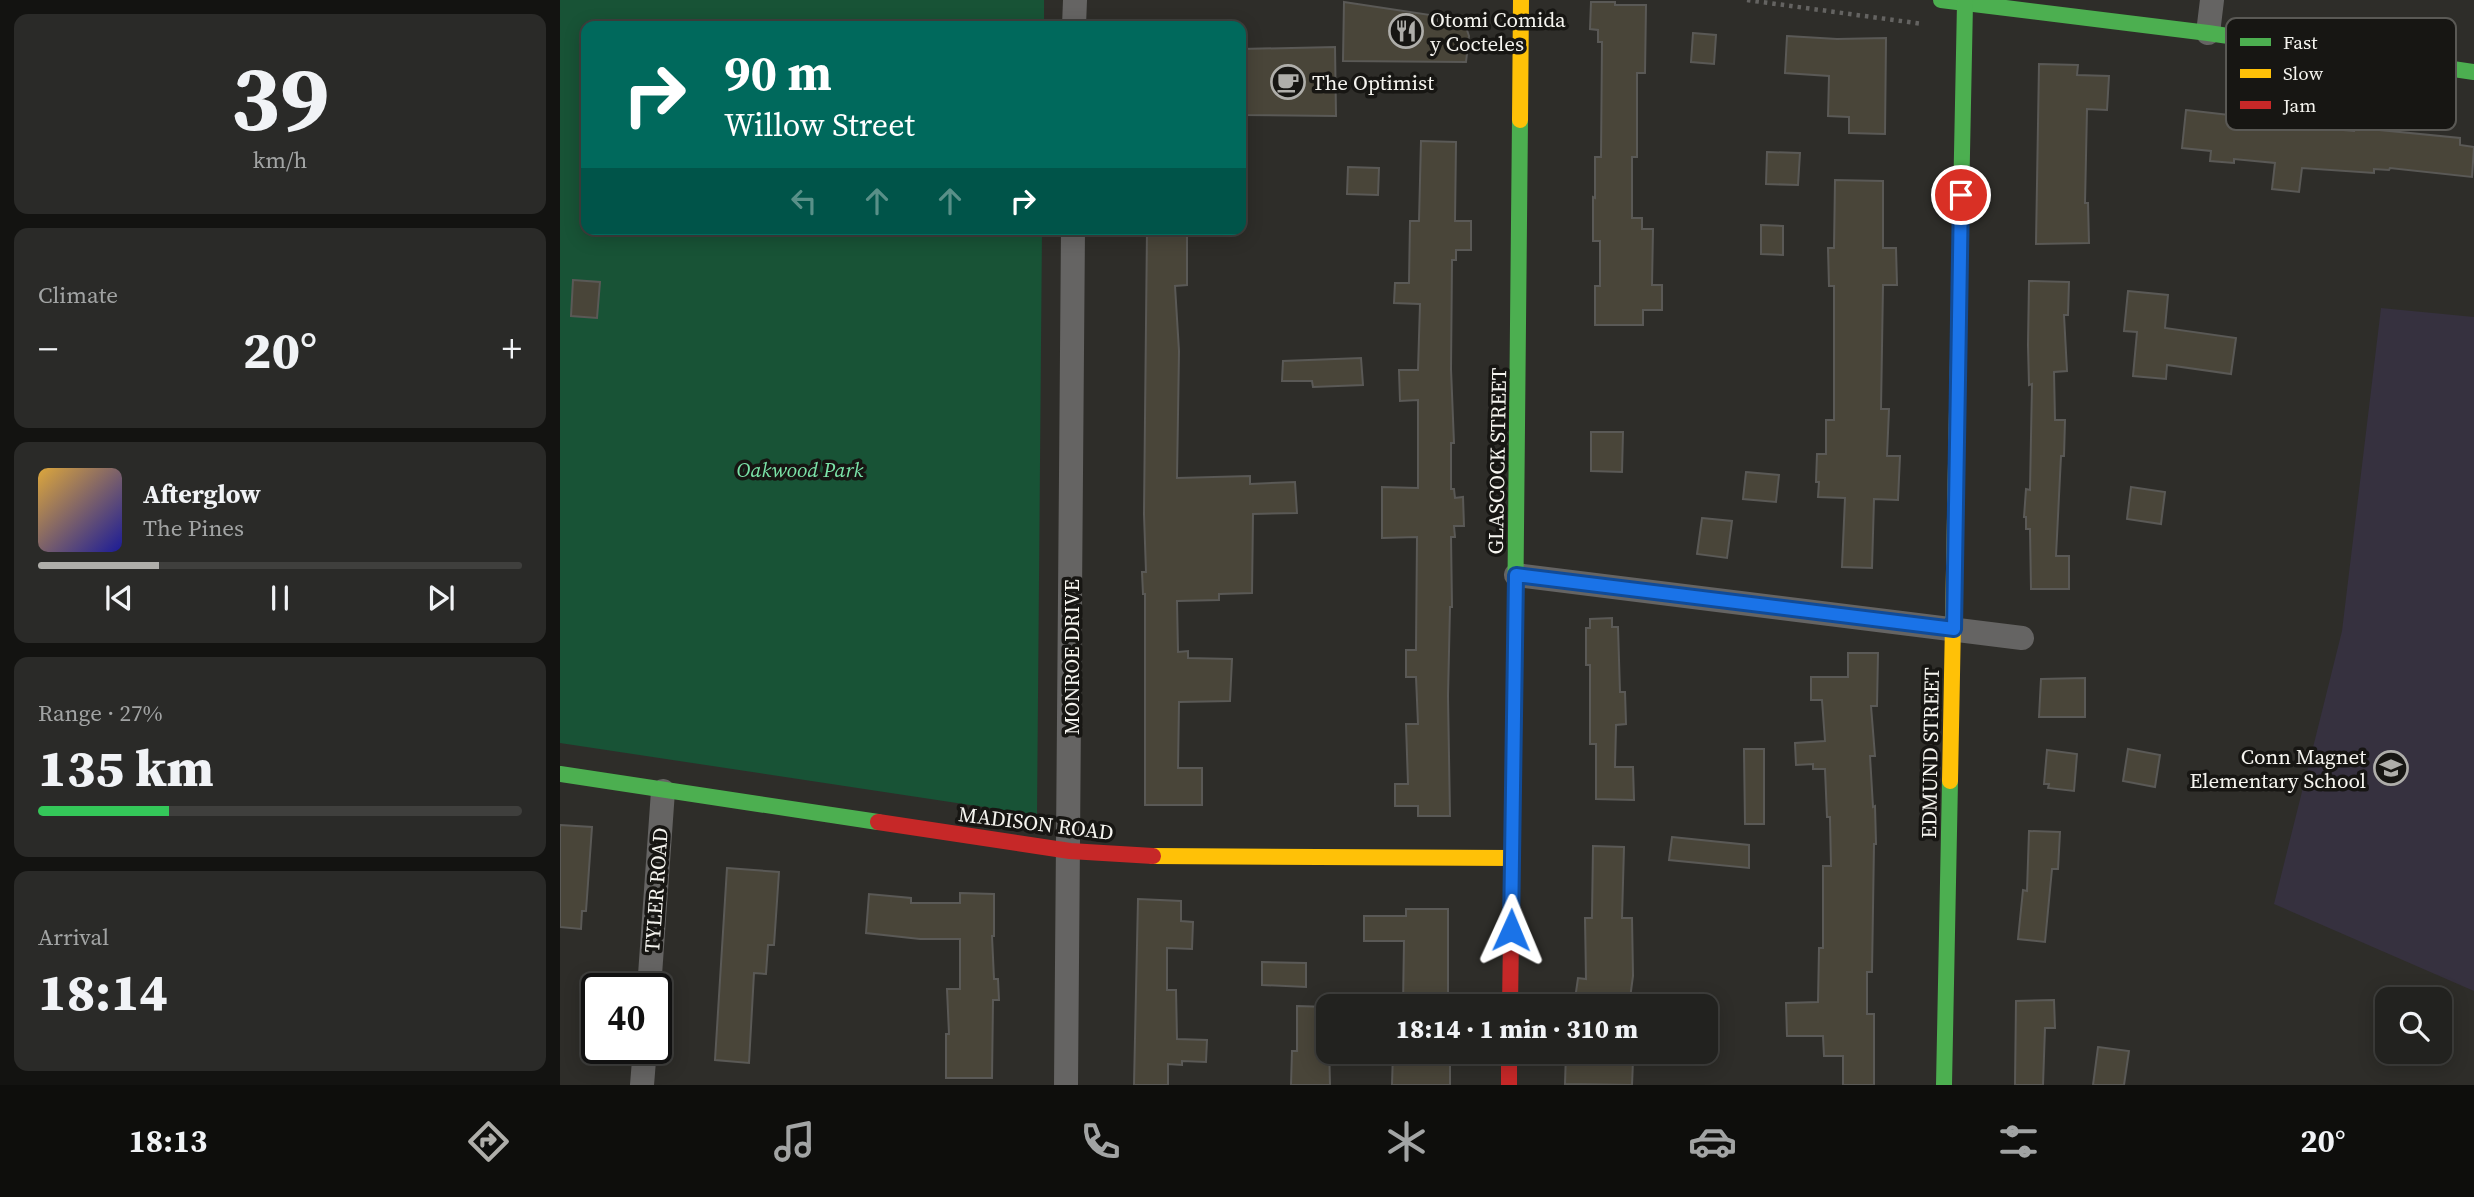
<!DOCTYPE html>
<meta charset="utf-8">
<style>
:root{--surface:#22221f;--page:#2a2a28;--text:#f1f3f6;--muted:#a2a4a4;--line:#3f3f3d;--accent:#afaeaa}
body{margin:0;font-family:"Source Serif 4",serif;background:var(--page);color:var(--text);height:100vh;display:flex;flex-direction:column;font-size:26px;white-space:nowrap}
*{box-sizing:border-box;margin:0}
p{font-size:23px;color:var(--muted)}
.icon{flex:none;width:38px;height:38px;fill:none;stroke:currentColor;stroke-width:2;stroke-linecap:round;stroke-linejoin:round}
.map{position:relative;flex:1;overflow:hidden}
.sheet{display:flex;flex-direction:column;gap:14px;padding:14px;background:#131311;width:560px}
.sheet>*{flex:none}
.top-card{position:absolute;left:21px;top:21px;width:665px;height:214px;border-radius:14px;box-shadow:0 4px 18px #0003,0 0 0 2px var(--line);background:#00695c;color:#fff;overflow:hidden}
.tools{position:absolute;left:1815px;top:987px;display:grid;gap:14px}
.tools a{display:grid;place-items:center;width:77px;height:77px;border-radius:14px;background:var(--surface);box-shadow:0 4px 18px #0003,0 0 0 2px var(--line);font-size:35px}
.speed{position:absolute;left:21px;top:973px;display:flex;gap:14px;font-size:35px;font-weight:700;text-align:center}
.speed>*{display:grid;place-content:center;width:91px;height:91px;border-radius:50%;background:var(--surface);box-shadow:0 4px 18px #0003,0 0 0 2px var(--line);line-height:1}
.speed .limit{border:4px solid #111;border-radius:10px;background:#fff;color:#111}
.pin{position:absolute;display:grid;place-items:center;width:60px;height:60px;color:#fff;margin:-30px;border:4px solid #fff;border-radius:50%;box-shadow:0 2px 7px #0007}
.me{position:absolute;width:77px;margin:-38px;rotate:1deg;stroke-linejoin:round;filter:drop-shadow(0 0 5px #0008)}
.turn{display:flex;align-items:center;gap:24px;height:147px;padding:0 28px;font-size:32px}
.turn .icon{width:91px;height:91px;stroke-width:2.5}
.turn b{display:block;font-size:49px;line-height:60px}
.lanes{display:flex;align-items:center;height:66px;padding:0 28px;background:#0003;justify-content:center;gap:35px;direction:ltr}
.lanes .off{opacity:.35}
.big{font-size:52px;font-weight:800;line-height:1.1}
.sheet .card{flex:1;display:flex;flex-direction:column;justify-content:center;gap:10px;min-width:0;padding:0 24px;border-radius:14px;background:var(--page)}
.sheet .dial{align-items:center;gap:0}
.dial b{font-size:91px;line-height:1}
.song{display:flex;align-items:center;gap:21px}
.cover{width:84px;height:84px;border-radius:10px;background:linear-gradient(135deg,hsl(40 70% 55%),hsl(240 70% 35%))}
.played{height:7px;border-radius:4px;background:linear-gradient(90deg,var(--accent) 25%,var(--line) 25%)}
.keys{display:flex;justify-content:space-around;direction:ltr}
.heat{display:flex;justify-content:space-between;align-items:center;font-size:38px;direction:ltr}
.charge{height:10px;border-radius:5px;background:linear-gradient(90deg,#34c759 27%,var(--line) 0)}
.trip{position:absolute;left:756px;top:994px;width:402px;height:70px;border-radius:14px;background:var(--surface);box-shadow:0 4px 18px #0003,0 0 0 2px var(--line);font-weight:800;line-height:70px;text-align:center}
.menu{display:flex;height:112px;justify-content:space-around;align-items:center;background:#0e0e0c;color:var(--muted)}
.menu .icon{width:49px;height:49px}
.menu .selected{color:var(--accent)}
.menu b{font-size:32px;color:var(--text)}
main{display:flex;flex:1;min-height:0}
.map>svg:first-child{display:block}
</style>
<main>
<section class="sheet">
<div class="card dial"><b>39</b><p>km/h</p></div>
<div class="card"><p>Climate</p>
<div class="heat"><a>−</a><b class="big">20°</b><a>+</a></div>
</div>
<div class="card">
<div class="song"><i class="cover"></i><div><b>Afterglow</b><p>The Pines</p></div></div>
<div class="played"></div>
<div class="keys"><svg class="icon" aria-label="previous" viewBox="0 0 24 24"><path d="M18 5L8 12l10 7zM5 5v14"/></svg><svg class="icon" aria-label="pause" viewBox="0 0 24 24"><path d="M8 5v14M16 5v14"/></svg><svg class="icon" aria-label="next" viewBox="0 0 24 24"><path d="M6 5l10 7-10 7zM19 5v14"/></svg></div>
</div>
<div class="card"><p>Range · 27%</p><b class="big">135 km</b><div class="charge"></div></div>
<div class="card"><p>Arrival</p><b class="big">18:14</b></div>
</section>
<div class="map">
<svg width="1914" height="1085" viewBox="0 0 1914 1085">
<rect width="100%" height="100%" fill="#2e2d29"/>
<path fill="#36313f" d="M1821,308L1914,317V991L1714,904L1782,631Z"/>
<path fill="#185336" d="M0,0H484V26H26V229H482L477,815L0,743Z"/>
<g fill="#494539" stroke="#5a5956" stroke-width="2">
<path d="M784,2L877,16V21L906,27L909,36L906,62L783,61Z"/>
<path d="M1031,2H1055V5H1086L1085,73H1077V157H1072V218H1082V229H1093L1092,285H1102V310H1083V325H1035V286H1040V241H1033V197L1035,198V157H1041L1042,42H1038V30L1030,29Z"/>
<path d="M1133,33L1156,35L1154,64L1131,62Z"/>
<path d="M1227,36L1277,39L1326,38L1325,134L1289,133V117L1268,116L1269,76L1225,73Z"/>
<path d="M775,47L776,116L681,115V49Z"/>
<path d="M1479,64L1518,65L1517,75L1549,76L1547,110L1527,109L1525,203H1528L1529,243L1476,244Z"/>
<path d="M1626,110L1721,121V118L1747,121V127L1794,131V124L1820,125V130L1900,138V145L1914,147L1912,177L1830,168L1829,170L1814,169V173L1742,168L1739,192L1712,189L1715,163L1674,159V163L1650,161L1651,151L1622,148Z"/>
<path d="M861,141L896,142L895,221H911V250H896V260H892L891,369L894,443H891V489H894L895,498L903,497L904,526H894L895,537H891L892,607H890L888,696L890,816H858V806H835V784H848L846,724H858L856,677H846V650H856L857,537L822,538V487L858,488V400L840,401L839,370H858L860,304L834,303L835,283H849L850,221H859Z"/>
<path d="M1207,152L1240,153L1238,185L1206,184Z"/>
<path d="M788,167L819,168L818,195L787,194Z"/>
<path d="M1275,180L1323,181V248H1336L1337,285H1323L1321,409H1329L1327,456H1340L1338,500L1314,499L1312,568L1282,567L1285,498L1258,497L1259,482H1256L1257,454H1266V420H1274V286H1269L1268,248H1274Z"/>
<path d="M1201,225L1223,226V255L1201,254Z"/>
<path d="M587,229H627V285L615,286L619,351L617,478L690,476V484L735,482L737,513L693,514L692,593L659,594V600L617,601L618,652L628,651V658L672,659L670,701L619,702L618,768H642V805H585V594H583L582,572H586L584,514Z"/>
<path d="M13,280L40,282L37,318L11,316Z"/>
<path d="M1469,281L1509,282L1508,315H1504L1507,371L1494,372L1495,420H1505L1504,456H1501L1496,556H1509V589H1471L1470,529H1466V517H1464L1466,489L1470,490L1472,384L1469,385L1468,345Z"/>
<path d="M1568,291L1608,295L1605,328L1676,338L1671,374L1607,365L1606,379L1573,376L1577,332L1564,331Z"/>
<path d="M801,358L803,385L753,387L752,381H722L723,361Z"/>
<path d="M1031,432H1063L1062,472L1031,471Z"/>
<path d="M1186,472L1219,475L1216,502L1183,499Z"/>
<path d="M1571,487L1605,492L1601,524L1567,519Z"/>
<path d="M1142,518L1172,521L1167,558L1137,554Z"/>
<path d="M1052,618V627H1058L1060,692H1065L1066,724L1056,725L1055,767H1073L1074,800L1036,799V744H1030V665H1026V628H1030V619Z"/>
<path d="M1288,653H1318L1317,706H1311L1315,756H1310L1313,807L1315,806L1316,844H1314L1312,972H1307V1014H1314V1085H1283V1056H1264L1263,1036H1227L1226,1003L1258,1002L1259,948H1263V866H1271L1270,817H1267L1265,769H1253V764L1236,765L1235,743L1265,741L1262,700H1251V677H1288Z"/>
<path d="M1525,678V717H1479L1481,679Z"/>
<path d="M1184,749H1204V824H1185Z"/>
<path d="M1568,749L1600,755L1595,787L1563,781Z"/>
<path d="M1487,750L1517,754L1514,791L1488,788L1489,784H1484Z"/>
<path d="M0,825L32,827L26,911H22L21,929L0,927Z"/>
<path d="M1469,831L1500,832L1498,869H1492L1485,942L1458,939L1463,890L1467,891Z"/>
<path d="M1112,837L1189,845V868L1109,860Z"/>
<path d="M1033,846L1064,847L1062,918H1072L1073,976L1069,1006H1014L1018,978L1026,979L1025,918H1032Z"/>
<path d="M167,868L219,872L214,945H208L206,974L194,973L189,1063L155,1060Z"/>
<path d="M400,893L434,894V936H432L434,979H438L439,1000H433L432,1078H386V1034H389L387,989H400V939H360L306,933L309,894L351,898V903H400Z"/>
<path d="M578,899L621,901V921L633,922L632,949L607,948V990H616L617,1039L647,1040L646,1062L622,1061V1065L608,1064V1085H574Z"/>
<path d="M846,909H888V1006H843L844,941H804V916H846Z"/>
<path d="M702,962L746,963V987L702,985Z"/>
<path d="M1494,1000L1495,1028H1485L1483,1085H1455L1456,1001Z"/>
<path d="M737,1006L768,1007L770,1085H731L732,1051H737Z"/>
<path d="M1538,1047L1569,1051L1564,1085H1533Z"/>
<path d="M833,1052H890V1085H832Z"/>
<path d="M1006,1052H1052V1060L1073,1061L1072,1085L1005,1084Z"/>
</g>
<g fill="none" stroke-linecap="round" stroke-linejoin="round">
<path stroke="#646361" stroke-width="4.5" stroke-dasharray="3.5 5" stroke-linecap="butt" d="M1187,0L1363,24"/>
<g stroke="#656463" stroke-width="24">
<path d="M514,26L515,0"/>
<path d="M1648,33L1652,0"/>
<path d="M956,575L1462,638"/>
<path d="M89,989L103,791"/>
<path d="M82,1085L85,1048"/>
<path d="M506,1085L513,229"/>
</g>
<g stroke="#4caf50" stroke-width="16">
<path d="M1381,0L1648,33L1914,72"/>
<path d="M1400,253L1405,3"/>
<path d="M954,732L960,120"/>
<path d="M0,774L318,822"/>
<path d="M1384,1085L1390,781"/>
</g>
<g stroke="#ffc107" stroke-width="16">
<path d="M960,120L961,0"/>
<path d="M1390,781L1400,253"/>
<path d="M593,856L952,858"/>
</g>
<g stroke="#c62828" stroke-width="16">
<path d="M318,822L510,851L593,856"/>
<path d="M950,1006L954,732"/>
<path d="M949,1052V1085"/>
</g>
</g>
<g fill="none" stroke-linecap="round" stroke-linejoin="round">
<g stroke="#114b97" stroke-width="18">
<path id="route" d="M951,930L956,575L1394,629L1401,195"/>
</g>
<use href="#route" stroke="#1a73e8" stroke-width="12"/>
</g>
<defs>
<g id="restaurant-ring" transform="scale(1.75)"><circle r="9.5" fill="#171613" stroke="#afaeaa" stroke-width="1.5"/><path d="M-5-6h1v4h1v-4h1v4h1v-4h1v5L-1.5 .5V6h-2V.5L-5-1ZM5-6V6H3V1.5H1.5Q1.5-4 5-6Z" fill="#afaeaa"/></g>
<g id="cafe-ring" transform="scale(1.75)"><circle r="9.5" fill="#171613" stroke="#afaeaa" stroke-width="1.5"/><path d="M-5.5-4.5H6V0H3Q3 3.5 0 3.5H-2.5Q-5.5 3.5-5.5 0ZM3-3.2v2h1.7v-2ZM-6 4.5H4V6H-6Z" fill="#afaeaa"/></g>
<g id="school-ring" transform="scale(1.75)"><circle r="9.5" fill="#171613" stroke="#afaeaa" stroke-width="1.5"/><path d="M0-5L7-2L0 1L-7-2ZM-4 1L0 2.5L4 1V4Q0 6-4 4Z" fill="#afaeaa"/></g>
</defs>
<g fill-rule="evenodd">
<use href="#restaurant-ring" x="846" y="31"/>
<use href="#cafe-ring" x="728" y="82"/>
<use href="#school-ring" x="1831" y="768"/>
</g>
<g text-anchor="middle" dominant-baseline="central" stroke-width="7" stroke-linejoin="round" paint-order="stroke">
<g font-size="21" fill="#f5f4ef" stroke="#171613" text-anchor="start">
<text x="870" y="19">Otomi Comida<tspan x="870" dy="24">y Cocteles</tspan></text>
<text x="752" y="82">The Optimist</text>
<text x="1806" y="756" text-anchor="end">Conn Magnet<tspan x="1806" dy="24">Elementary School</tspan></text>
</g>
<g font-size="21" fill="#f5f4ef" stroke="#171613">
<text transform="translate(937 461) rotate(-89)">GLASCOCK STREET</text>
<text transform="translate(511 657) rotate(-90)">MONROE DRIVE</text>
<text transform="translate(1370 753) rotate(-89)">EDMUND STREET</text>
<text transform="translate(476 823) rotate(7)">MADISON ROAD</text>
<text transform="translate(96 890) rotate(-86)">TYLER ROAD</text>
</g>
<g font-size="21" font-style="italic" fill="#7be4a9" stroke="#171613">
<text x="240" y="469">Oakwood Park</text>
</g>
</g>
<rect x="1666" y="18" width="230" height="112" rx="10" fill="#171613" stroke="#5a5955" stroke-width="2"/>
<rect x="1680" y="38" width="31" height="8" fill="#4caf50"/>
<rect x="1680" y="69" width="31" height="9" fill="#ffc107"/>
<rect x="1680" y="101" width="31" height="8" fill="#c62828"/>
<g font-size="19" fill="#f5f4ef">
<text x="1723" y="49">Fast</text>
<text x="1723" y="80">Slow</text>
<text x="1723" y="112">Jam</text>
</g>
</svg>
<div class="tools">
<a><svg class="icon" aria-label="search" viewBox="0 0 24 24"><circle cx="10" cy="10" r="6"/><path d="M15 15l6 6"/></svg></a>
</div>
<div class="speed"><div class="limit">40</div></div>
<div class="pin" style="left:1401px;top:195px;background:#d93025"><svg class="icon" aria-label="arrive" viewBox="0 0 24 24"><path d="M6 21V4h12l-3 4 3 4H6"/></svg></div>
<svg class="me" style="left:951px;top:930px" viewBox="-20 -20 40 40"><path d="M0-17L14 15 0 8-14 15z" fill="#1a73e8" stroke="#fff" stroke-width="4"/></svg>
<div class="trip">18:14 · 1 min · 310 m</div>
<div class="top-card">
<div class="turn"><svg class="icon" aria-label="right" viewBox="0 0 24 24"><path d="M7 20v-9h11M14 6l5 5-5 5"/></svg><div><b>90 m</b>Willow Street</div></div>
<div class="lanes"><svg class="icon off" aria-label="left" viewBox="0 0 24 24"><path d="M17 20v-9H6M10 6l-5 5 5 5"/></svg><svg class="icon off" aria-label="ahead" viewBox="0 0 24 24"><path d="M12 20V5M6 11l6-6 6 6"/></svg><svg class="icon off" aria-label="ahead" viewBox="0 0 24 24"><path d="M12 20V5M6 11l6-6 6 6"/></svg><svg class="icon" aria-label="right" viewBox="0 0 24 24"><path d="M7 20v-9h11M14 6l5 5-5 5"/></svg></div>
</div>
</div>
</main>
<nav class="menu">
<b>18:13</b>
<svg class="icon selected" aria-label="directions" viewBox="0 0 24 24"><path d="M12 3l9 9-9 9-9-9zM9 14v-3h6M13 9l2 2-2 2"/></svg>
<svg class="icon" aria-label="music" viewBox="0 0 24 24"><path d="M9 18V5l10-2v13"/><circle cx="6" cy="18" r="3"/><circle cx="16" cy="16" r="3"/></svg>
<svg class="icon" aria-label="phone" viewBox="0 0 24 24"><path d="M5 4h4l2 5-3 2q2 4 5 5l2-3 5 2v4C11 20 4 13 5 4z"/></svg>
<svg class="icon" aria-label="climate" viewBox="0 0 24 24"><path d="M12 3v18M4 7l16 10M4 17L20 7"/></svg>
<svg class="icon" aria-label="car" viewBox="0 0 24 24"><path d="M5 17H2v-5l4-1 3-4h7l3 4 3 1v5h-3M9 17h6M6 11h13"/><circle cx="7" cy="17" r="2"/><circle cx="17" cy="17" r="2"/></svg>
<svg class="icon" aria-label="filters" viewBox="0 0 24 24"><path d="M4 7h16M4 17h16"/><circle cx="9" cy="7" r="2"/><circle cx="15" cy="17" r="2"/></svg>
<b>20°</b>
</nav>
